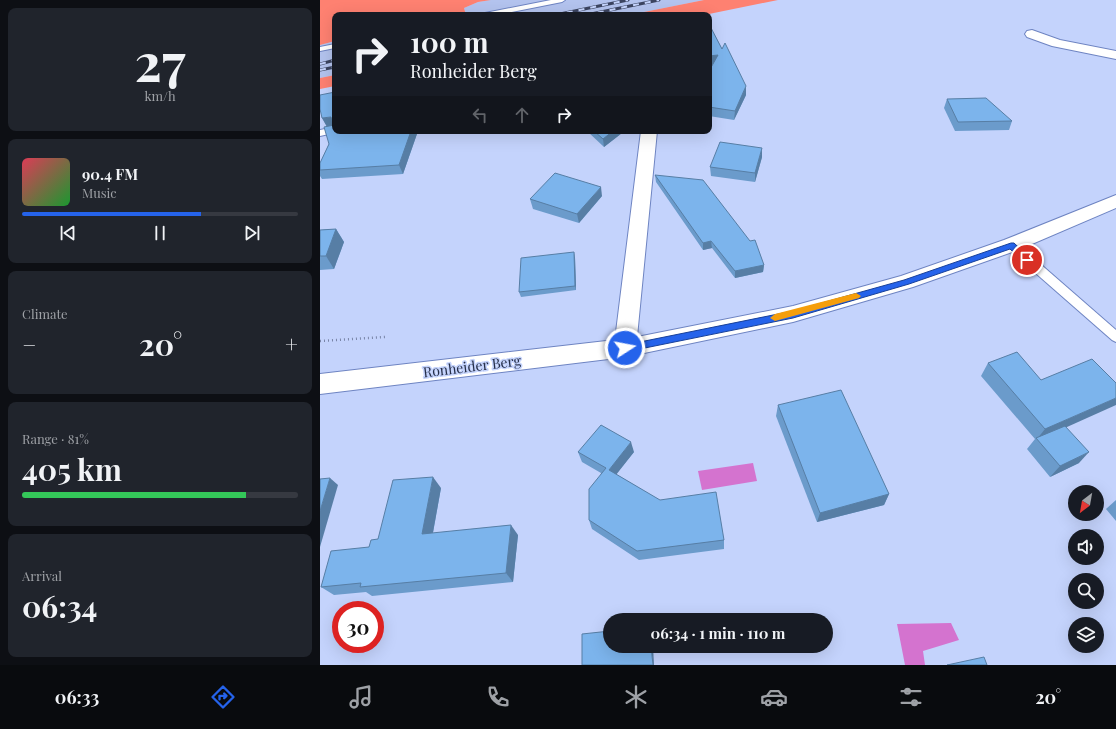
<!DOCTYPE html>
<meta charset="utf-8">
<style>
:root{--surface:#171b24;--page:#20242c;--text:#f1f3f6;--muted:#9ea1a6;--line:#363941;--accent:#2563eb}
body{margin:0;font-family:"Playfair Display",serif;background:var(--page);color:var(--text);height:100vh;display:flex;flex-direction:column;font-size:15px;white-space:nowrap}
*{box-sizing:border-box;margin:0}
p{font-size:13px;color:var(--muted)}
.icon{flex:none;width:22px;height:22px;fill:none;stroke:currentColor;stroke-width:2;stroke-linecap:round;stroke-linejoin:round}
.map{position:relative;flex:1;overflow:hidden}
.panel{display:flex;flex-direction:column;gap:8px;padding:8px;background:#0d0f14;width:320px}
.panel>*{flex:none}
.top-card{position:absolute;left:12px;top:12px;width:380px;height:122px;border-radius:8px;box-shadow:0 4px 16px #0002;background:#171b24;color:var(--text);overflow:hidden}
.needle{width:26px;rotate:211deg}
.tools{position:absolute;left:748px;top:485px;display:grid;gap:8px}
.tools a{display:grid;place-items:center;width:36px;height:36px;border-radius:50%;background:var(--surface);box-shadow:0 4px 16px #0002;font-size:20px}
.speed{position:absolute;left:12px;top:601px;display:flex;gap:8px;font-size:20px;font-weight:700;text-align:center}
.speed>*{display:grid;place-content:center;width:52px;height:52px;border-radius:50%;background:var(--surface);box-shadow:0 4px 16px #0002;line-height:1}
.speed .limit{border:6px solid #d22;background:#fff;color:#111}
.pin{position:absolute;display:grid;place-items:center;width:34px;height:34px;color:#fff;margin:-17px;border:2px solid #fff;border-radius:50%;box-shadow:0 1px 4px #0007}
.me{position:absolute;width:44px;margin:-22px;rotate:79deg;stroke-linejoin:round;filter:drop-shadow(0 0 3px #0008)}
.turn{display:flex;align-items:center;gap:14px;height:84px;padding:0 12px;font-size:18px}
.turn .icon{width:52px;height:52px;stroke-width:2.5}
.turn b{display:block;font-size:28px;line-height:34px}
.lanes{display:flex;align-items:center;height:38px;padding:0 12px;background:#0003;justify-content:center;gap:20px;direction:ltr}
.lanes .off{opacity:.35}
.big{font-size:30px;font-weight:700;line-height:1.1}
.panel .card{flex:1;display:flex;flex-direction:column;justify-content:center;gap:6px;min-width:0;padding:0 14px;border-radius:8px;background:var(--page)}
.panel .dial{align-items:center;gap:0}
.dial b{font-size:52px;line-height:1}
.song{display:flex;align-items:center;gap:12px}
.cover{width:48px;height:48px;border-radius:6px;background:linear-gradient(135deg,hsl(350 70% 55%),hsl(130 70% 35%))}
.played{height:4px;border-radius:2px;background:linear-gradient(90deg,var(--accent) 65%,var(--line) 65%)}
.keys{display:flex;justify-content:space-around;direction:ltr}
.heat{display:flex;justify-content:space-between;align-items:center;font-size:22px;direction:ltr}
.charge{height:6px;border-radius:3px;background:linear-gradient(90deg,#34c759 81%,var(--line) 0)}
.trip{position:absolute;left:283px;top:613px;width:230px;height:40px;border-radius:20px;background:var(--surface);box-shadow:0 4px 16px #0002;font-weight:700;line-height:40px;text-align:center}
.dock{display:flex;height:64px;justify-content:space-around;align-items:center;background:#090b0e;color:var(--muted)}
.dock .icon{width:28px;height:28px}
.dock .selected{color:var(--accent)}
.dock b{font-size:18px;color:var(--text)}
main{display:flex;flex:1;min-height:0}
.map>svg:first-child{display:block}
</style>
<main>
<section class="panel">
<div class="card dial"><b>27</b><p>km/h</p></div>
<div class="card">
<div class="song"><i class="cover"></i><div><b>90.4 FM</b><p>Music</p></div></div>
<div class="played"></div>
<div class="keys"><svg class="icon" aria-label="previous" viewBox="0 0 24 24"><path d="M18 5L8 12l10 7zM5 5v14"/></svg><svg class="icon" aria-label="pause" viewBox="0 0 24 24"><path d="M8 5v14M16 5v14"/></svg><svg class="icon" aria-label="next" viewBox="0 0 24 24"><path d="M6 5l10 7-10 7zM19 5v14"/></svg></div>
</div>
<div class="card"><p>Climate</p>
<div class="heat"><a>−</a><b class="big">20°</b><a>+</a></div>
</div>
<div class="card"><p>Range · 81%</p><b class="big">405 km</b><div class="charge"></div></div>
<div class="card"><p>Arrival</p><b class="big">06:34</b></div>
</section>
<div class="map">
<svg width="796" height="665" viewBox="0 0 796 665">
<rect width="100%" height="100%" fill="#c4d3fc"/>
<g fill="#b3c3ee">
<path d="M171,0H384L309,15H146L144,8L158,2Z"/>
<path d="M15,41V75L0,78V45Z"/>
</g>
<g fill="#fe8171">
<path d="M0,0H171L158,2L144,8L146,15H15V41L0,45Z"/>
<path d="M384,0H458L384,15H309Z"/>
<path d="M15,75V86L0,89V78Z"/>
</g>
<g fill="#d473cf">
<path d="M433,463L437,481L382,490L378,471Z"/>
<path d="M631,623L639,640L603,651L605,665H585L577,624Z"/>
</g>
<g fill="none" stroke-linecap="round" stroke-linejoin="round">
<g stroke="#6e84c2" stroke-width="2">
<g id="service">
<path d="M231,0H245L242,2L176,15H161L165,13Z"/>
<path d="M15,44V48L0,51V47Z"/>
<path d="M15,127V131L18,132L0,136V130Z"/>
<path d="M691,241L695,242L796,330V342L792,340L687,248L686,245L687,242Z"/>
</g>
</g>
<g stroke="#6e84c2" stroke-width="2">
<g id="minor">
<path d="M712,30L740,40L796,51V59L732,46L707,37L705,34L707,31Z"/>
<path d="M321,131H337L317,337L473,306L581,276L684,240L796,195V208L698,250L593,287L473,322L305,357L0,394V374L295,340Z"/>
</g>
</g>
<path stroke="#7884a6" stroke-width="2.5" stroke-dasharray="1 3" stroke-linecap="butt" d="M0,341L65,337"/>
<use href="#service" fill="#fff" fill-rule="evenodd"/>
<use href="#minor" fill="#fff" fill-rule="evenodd"/>
<g stroke="#3b4460" stroke-width="3">
<g id="rail">
<path d="M235,15L308,0"/>
<path d="M266,15L339,0"/>
<path d="M0,64L15,60"/>
<path d="M0,70L15,67"/>
</g>
</g>
<use href="#rail" stroke="#c4d3fc" stroke-width="2" stroke-dasharray="6" stroke-linecap="butt"/>
</g>
<g fill="#6b9bcb">
<path d="M389,24L426,95L414,120L389,116V71L393,64L389,65Z"/>
<path d="M627,99L692,121L689,130L635,131L624,108Z"/>
<path d="M2,118L98,131L83,174L2,179L0,176V163L9,144L7,126Z"/>
<path d="M267,131H320L319,134L302,133L284,147Z"/>
<path d="M442,157L435,182L391,176L390,167Z"/>
<path d="M335,175L444,265L443,272L415,278L392,248L383,250L336,182Z"/>
<path d="M282,196L259,223L213,209L210,199Z"/>
<path d="M16,229L24,242L14,269L0,270V230Z"/>
<path d="M255,257L256,290L201,297L199,292Z"/>
<path d="M668,363L746,427L759,463L730,477L707,449L715,439L661,376Z"/>
<path d="M458,405L569,494L564,505L497,522L456,416Z"/>
<path d="M258,452H314L296,474L404,540V549L319,560L272,529L269,520L281,473L262,462Z"/>
<path d="M121,488L113,533L198,535L193,582L52,596L46,592L14,595L1,587Z"/>
<path d="M796,500V521L786,509Z"/>
</g>
<g fill="#577ea5">
<path d="M398,55V64L389,65V56Z"/>
<path d="M426,86V95L414,120L415,111Z"/>
<path d="M11,117L12,121L14,126L7,127L2,118Z"/>
<path d="M91,131H98L83,174L79,165Z"/>
<path d="M293,131H302V133L284,147L283,139Z"/>
<path d="M442,148V157L435,182V173Z"/>
<path d="M281,187L282,196L259,223L257,214Z"/>
<path d="M16,229L24,242L14,269L6,256Z"/>
<path d="M391,241L392,248L383,250V243Z"/>
<path d="M254,252L255,257L256,290L255,286Z"/>
<path d="M444,265L443,272L415,278V271Z"/>
<path d="M796,398V405L718,440L717,439L725,429Z"/>
<path d="M311,442L314,452L292,480L289,470Z"/>
<path d="M769,452L759,463L730,477L740,466Z"/>
<path d="M113,477L121,488L111,543L102,534Z"/>
<path d="M10,478L18,485L0,547V511Z"/>
<path d="M569,494L564,505L497,522L500,513Z"/>
<path d="M191,525L198,535L193,582L186,573Z"/>
<path d="M331,646H333L334,665H333Z"/>
</g>
<g fill="#7cb4ec" stroke="#577ea5">
<path d="M389,24L402,49L405,43L426,86L415,111L389,107V71L398,55L389,56Z"/>
<path d="M15,92V131H91L79,165L0,170V163L9,144L4,127L14,125L15,123L12,121L11,117L2,118L0,109V95Z"/>
<path d="M666,98L692,121L638,122L627,99Z"/>
<path d="M274,131H293L283,139Z"/>
<path d="M400,142L442,148L435,173L390,167Z"/>
<path d="M235,173L281,187L257,214L210,199Z"/>
<path d="M335,175L383,180L430,241L435,240L444,265L415,271L391,241L383,243Z"/>
<path d="M16,229L6,256H0V230Z"/>
<path d="M254,252L255,286L199,292L201,258Z"/>
<path d="M697,352L721,380L772,359L796,383V398L725,429L668,363Z"/>
<path d="M521,390L569,494L500,513L458,405Z"/>
<path d="M281,425L311,442L289,470L340,500L396,492L404,540L317,551L269,520V489L286,468L258,452Z"/>
<path d="M745,426L769,452L740,466L716,438Z"/>
<path d="M113,477L102,534L191,525L186,573L40,587L41,583L1,587L11,551L49,547L51,540L58,539L73,480Z"/>
<path d="M10,478L0,511V479Z"/>
<path d="M290,631V646H331L333,665H262V634Z"/>
<path d="M664,657L667,665H627Z"/>
</g>
<path fill="#2563eb" stroke="#184099" d="M691,243H694L710,258L711,260L710,262H704L690,249L589,284L473,318L305,352L300,348L305,345L473,311L584,280Z"/>
<path fill="#f59e0b" d="M536,293L541,296L539,298L455,321L450,318L455,314Z"/>
<g text-anchor="middle" dominant-baseline="central" stroke-width="3" stroke-linejoin="round" paint-order="stroke">
<g font-size="14" fill="#252e48" stroke="#c4d3fc">
<text transform="translate(152 366) rotate(-7)">Ronheider Berg</text>
</g>
</g>
</svg>
<div class="tools">
<a><svg class="needle" viewBox="-14 -14 28 28"><path d="M0-13l5 13h-10z" fill="#e53935"/><path d="M0 13l5-13h-10z" fill="#9ea1a6"/></svg></a>
<a><svg class="icon" aria-label="sound" viewBox="0 0 24 24"><path d="M4 9h4l5-4v14l-5-4H4zM17 9q2 3 0 6"/></svg></a>
<a><svg class="icon" aria-label="search" viewBox="0 0 24 24"><circle cx="10" cy="10" r="6"/><path d="M15 15l6 6"/></svg></a>
<a><svg class="icon" aria-label="layers" viewBox="0 0 24 24"><path d="M12 4l9 5-9 5-9-5zM3 14l9 5 9-5"/></svg></a>
</div>
<div class="speed"><div class="limit">30</div></div>
<div class="pin" style="left:707px;top:260px;background:#d93025"><svg class="icon" aria-label="arrive" viewBox="0 0 24 24"><path d="M6 21V4h12l-3 4 3 4H6"/></svg></div>
<svg class="me" style="left:305px;top:348px" viewBox="-20 -20 40 40"><circle r="17" fill="#2563eb" stroke="#fff" stroke-width="3"/><path d="M0-11L8 9 0 5-8 9z" fill="#fff"/></svg>
<div class="trip">06:34 · 1 min · 110 m</div>
<div class="top-card">
<div class="turn"><svg class="icon" aria-label="right" viewBox="0 0 24 24"><path d="M7 20v-9h11M14 6l5 5-5 5"/></svg><div><b>100 m</b>Ronheider Berg</div></div>
<div class="lanes"><svg class="icon off" aria-label="left" viewBox="0 0 24 24"><path d="M17 20v-9H6M10 6l-5 5 5 5"/></svg><svg class="icon off" aria-label="ahead" viewBox="0 0 24 24"><path d="M12 20V5M6 11l6-6 6 6"/></svg><svg class="icon" aria-label="right" viewBox="0 0 24 24"><path d="M7 20v-9h11M14 6l5 5-5 5"/></svg></div>
</div>
</div>
</main>
<nav class="dock">
<b>06:33</b>
<svg class="icon selected" aria-label="directions" viewBox="0 0 24 24"><path d="M12 3l9 9-9 9-9-9zM9 14v-3h6M13 9l2 2-2 2"/></svg>
<svg class="icon" aria-label="music" viewBox="0 0 24 24"><path d="M9 18V5l10-2v13"/><circle cx="6" cy="18" r="3"/><circle cx="16" cy="16" r="3"/></svg>
<svg class="icon" aria-label="phone" viewBox="0 0 24 24"><path d="M5 4h4l2 5-3 2q2 4 5 5l2-3 5 2v4C11 20 4 13 5 4z"/></svg>
<svg class="icon" aria-label="climate" viewBox="0 0 24 24"><path d="M12 3v18M4 7l16 10M4 17L20 7"/></svg>
<svg class="icon" aria-label="car" viewBox="0 0 24 24"><path d="M5 17H2v-5l4-1 3-4h7l3 4 3 1v5h-3M9 17h6M6 11h13"/><circle cx="7" cy="17" r="2"/><circle cx="17" cy="17" r="2"/></svg>
<svg class="icon" aria-label="filters" viewBox="0 0 24 24"><path d="M4 7h16M4 17h16"/><circle cx="9" cy="7" r="2"/><circle cx="15" cy="17" r="2"/></svg>
<b>20°</b>
</nav>
